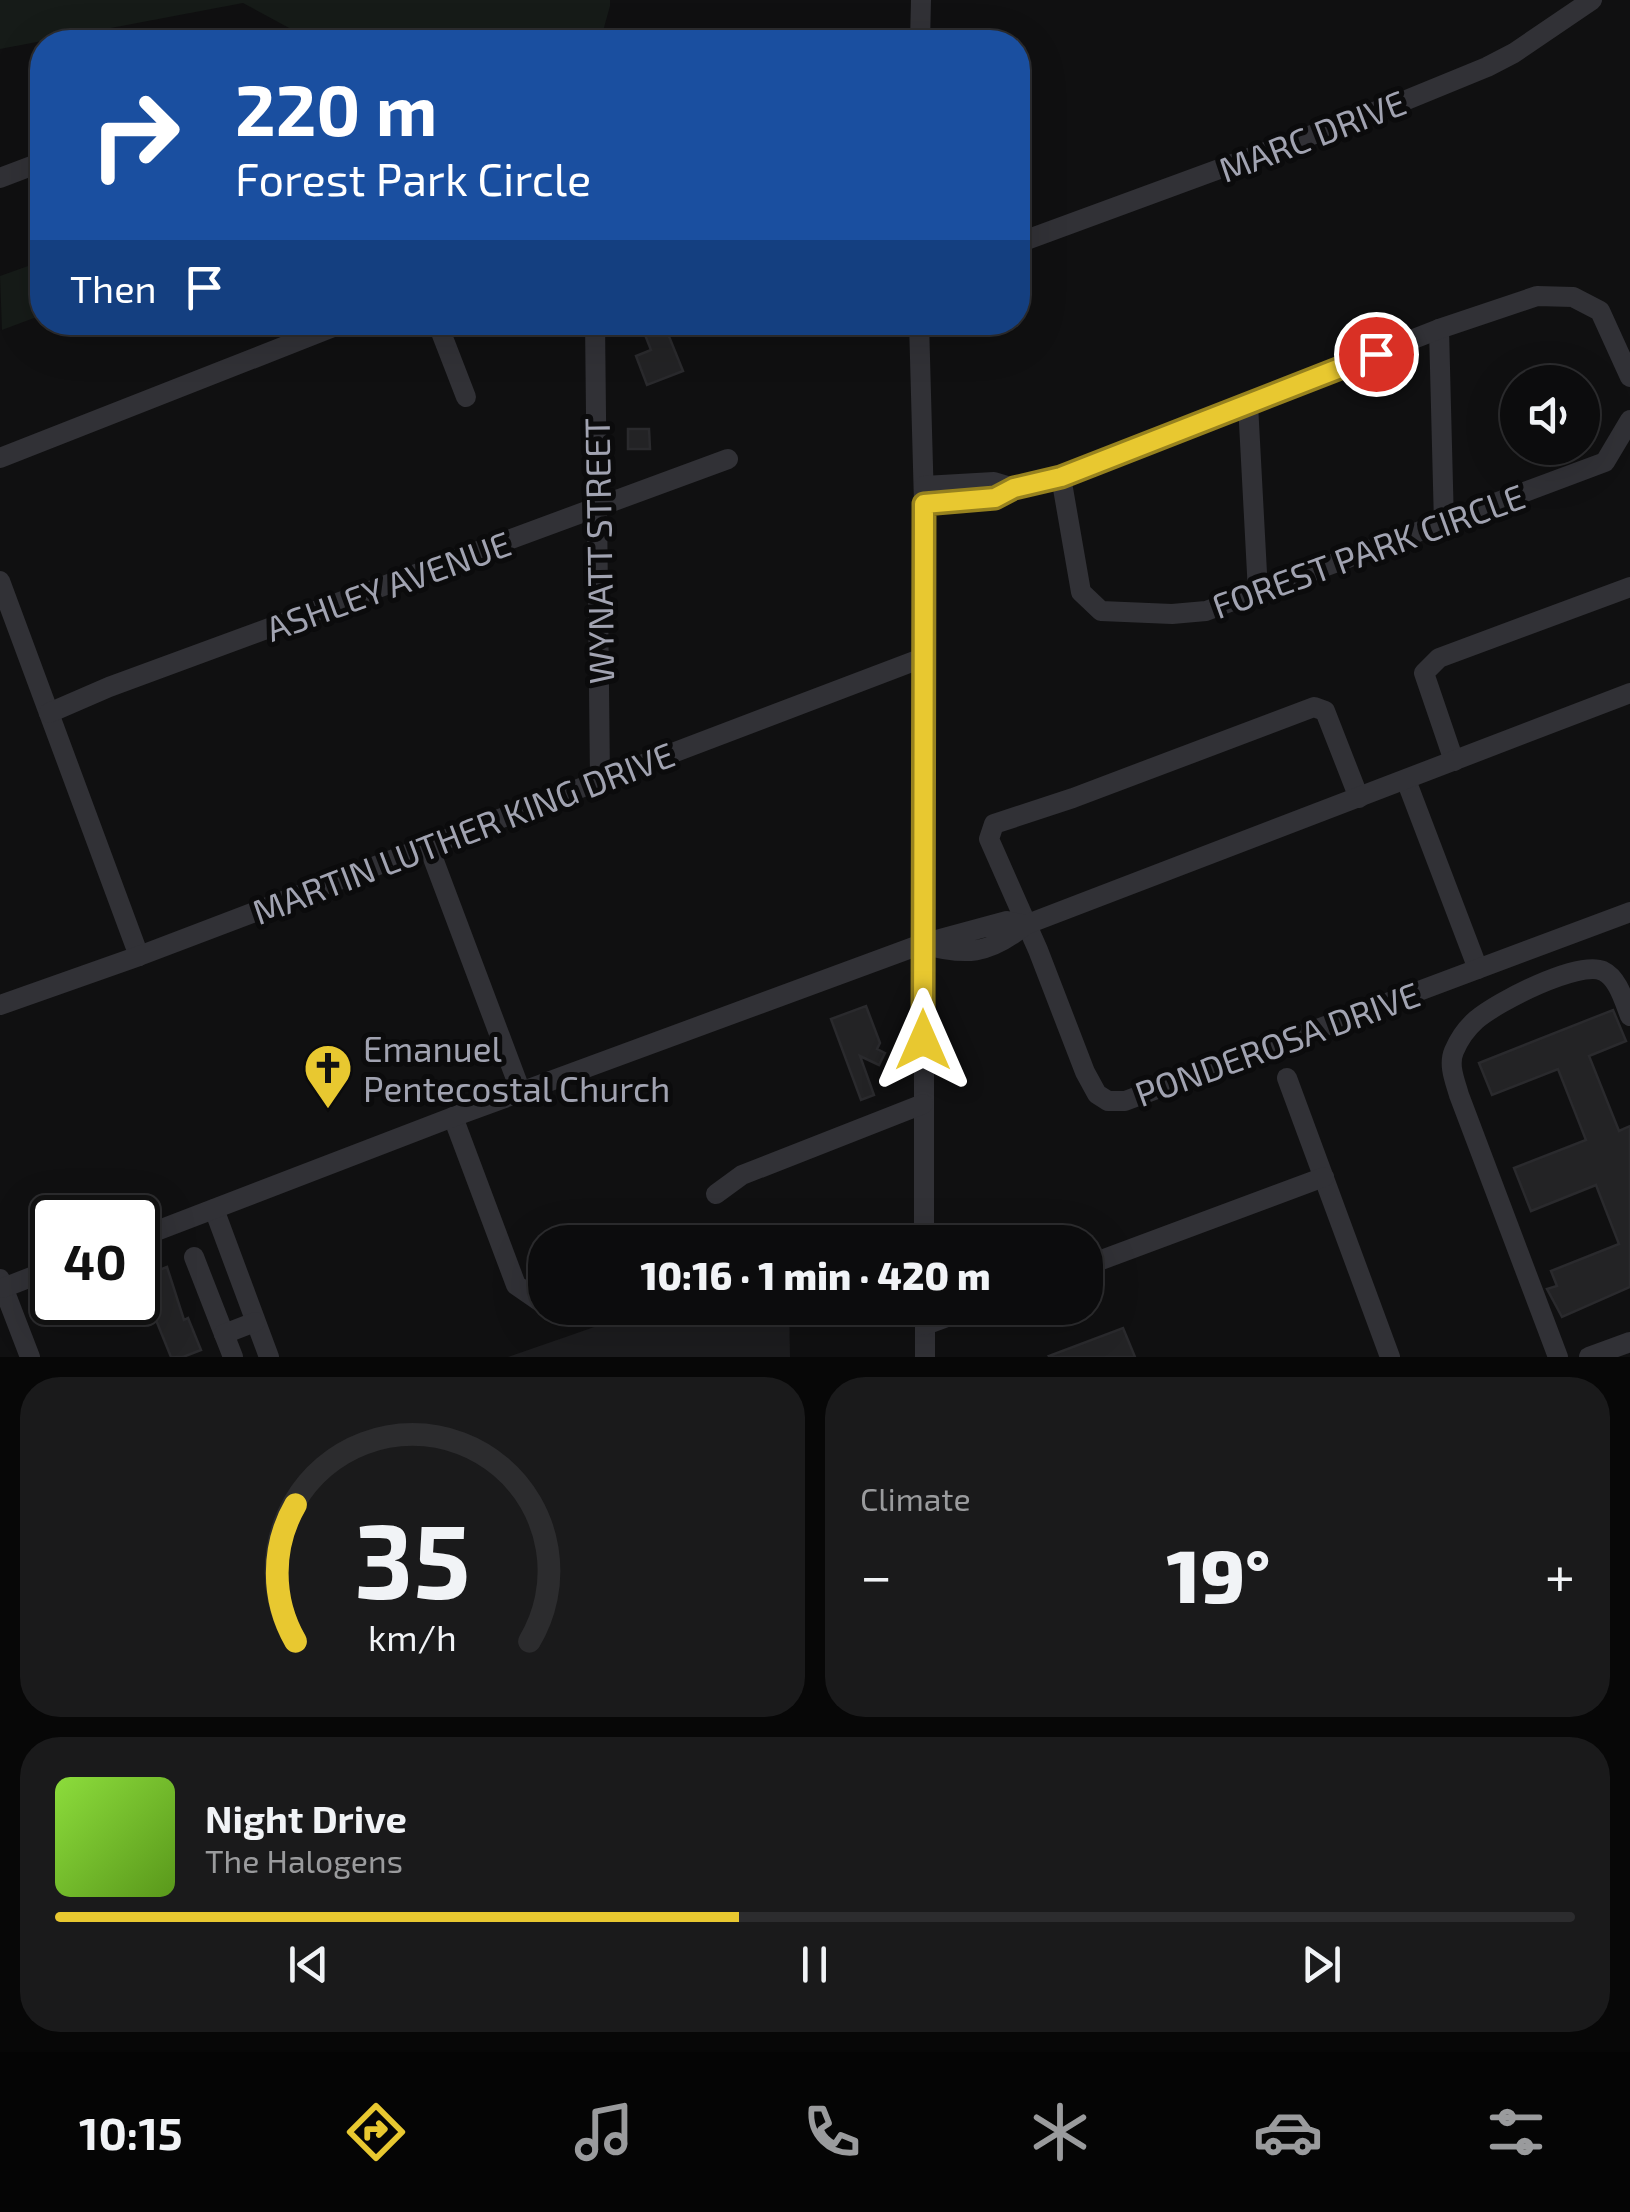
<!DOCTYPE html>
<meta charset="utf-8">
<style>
:root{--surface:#0c0c0d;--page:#1a1a1b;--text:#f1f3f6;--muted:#9a9b9d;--line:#2c2c2e;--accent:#e8c830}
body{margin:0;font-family:"Exo 2",sans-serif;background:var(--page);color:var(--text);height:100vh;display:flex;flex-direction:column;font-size:38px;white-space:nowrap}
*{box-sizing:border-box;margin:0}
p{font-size:32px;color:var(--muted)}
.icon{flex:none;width:55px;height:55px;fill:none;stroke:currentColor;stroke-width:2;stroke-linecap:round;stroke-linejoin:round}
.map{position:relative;height:1357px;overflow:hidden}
.details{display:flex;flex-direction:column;gap:20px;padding:20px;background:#070707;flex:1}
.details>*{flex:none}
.hud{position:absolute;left:30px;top:30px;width:1000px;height:305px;border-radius:40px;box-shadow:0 10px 40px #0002,0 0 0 2px var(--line);background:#1a4fa0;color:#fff;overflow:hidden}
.tools{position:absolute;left:1500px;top:365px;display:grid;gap:20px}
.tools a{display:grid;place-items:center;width:100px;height:100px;border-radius:50%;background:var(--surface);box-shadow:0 10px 40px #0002,0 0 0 2px var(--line);font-size:50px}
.speed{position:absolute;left:30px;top:1195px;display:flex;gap:20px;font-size:50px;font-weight:700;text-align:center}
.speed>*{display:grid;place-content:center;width:130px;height:130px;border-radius:50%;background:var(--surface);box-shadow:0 10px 40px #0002,0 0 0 2px var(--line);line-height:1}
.speed .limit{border:5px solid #111;border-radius:15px;background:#fff;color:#111}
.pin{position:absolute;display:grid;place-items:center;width:85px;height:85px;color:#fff;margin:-42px;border:5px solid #fff;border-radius:50%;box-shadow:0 2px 10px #0007}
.me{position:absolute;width:110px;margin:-55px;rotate:0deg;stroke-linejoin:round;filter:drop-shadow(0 0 8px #0008)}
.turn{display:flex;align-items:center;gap:35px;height:210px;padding:0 40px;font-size:45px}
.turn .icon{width:130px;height:130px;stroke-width:2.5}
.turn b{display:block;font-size:70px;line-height:85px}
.then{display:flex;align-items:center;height:95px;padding:0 40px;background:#0003;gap:20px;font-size:38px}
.big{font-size:75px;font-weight:800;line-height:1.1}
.details .widget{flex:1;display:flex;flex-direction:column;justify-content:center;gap:15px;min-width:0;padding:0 35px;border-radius:40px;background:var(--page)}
.details .dial{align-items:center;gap:0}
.dial svg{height:260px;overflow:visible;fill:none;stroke:var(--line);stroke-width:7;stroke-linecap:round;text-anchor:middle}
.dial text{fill:var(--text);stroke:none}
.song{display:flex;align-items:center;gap:30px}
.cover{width:120px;height:120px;border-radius:15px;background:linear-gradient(135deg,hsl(90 70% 55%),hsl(90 70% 35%))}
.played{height:10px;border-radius:5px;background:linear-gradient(90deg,var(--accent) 45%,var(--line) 45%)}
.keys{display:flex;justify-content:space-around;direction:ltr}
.heat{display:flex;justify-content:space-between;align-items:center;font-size:55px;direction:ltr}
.details .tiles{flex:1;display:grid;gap:20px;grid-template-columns:1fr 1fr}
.widget:last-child{grid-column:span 2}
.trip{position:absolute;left:528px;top:1225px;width:575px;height:100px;border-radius:40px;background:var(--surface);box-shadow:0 10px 40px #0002,0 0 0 2px var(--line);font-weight:800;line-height:100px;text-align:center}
.menu{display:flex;height:160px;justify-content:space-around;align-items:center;background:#050505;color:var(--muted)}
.menu .icon{width:70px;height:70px}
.menu .current{color:var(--accent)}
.menu b{font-size:45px;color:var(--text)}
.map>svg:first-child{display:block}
</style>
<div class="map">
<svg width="1630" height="1357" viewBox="0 0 1630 1357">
<rect width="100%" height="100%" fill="#101011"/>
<path fill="#1c1c1e" d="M649,1308H789L790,1357H508Z"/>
<g fill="#161b18">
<path d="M0,0H610V6L600,42H315L243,3L0,49Z"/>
<path d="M42,261V315L2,330L0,276Z"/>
</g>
<g fill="#232325" stroke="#2a2a2d" stroke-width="2.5">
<path d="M640,322H694L668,334L683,371L647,385L636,356L651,350Z"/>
<path d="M628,429H649L650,449H628Z"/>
<path d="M866,1006L880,1043L877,1049L885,1053L879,1065L860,1056L874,1095L861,1100L831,1019Z"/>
<path d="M1613,1010L1626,1041L1589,1056L1619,1131L1630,1126V1287L1562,1317L1547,1289L1557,1286L1551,1271L1619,1244L1596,1185L1531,1211L1514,1168L1586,1140L1558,1069L1492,1095L1479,1063Z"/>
<path d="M167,1267L184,1320L188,1318L201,1350L183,1357H171L139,1278Z"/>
<path d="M1123,1328L1135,1357H1050L1049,1356Z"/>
</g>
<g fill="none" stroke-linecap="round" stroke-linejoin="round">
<g stroke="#313136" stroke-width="20">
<path d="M920,42L921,0"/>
<path d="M0,178L42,162"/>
<path d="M1018,243L1404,101L1487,67L1514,53L1592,0"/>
<path d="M437,322L466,397"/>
<path d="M595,322L600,779"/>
<path d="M919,322L924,503V1242"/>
<path d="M1439,329L1444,524"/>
<path d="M1248,404L1258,592"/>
<path d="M0,458L346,322"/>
<path d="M1061,477L1081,592L1101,611L1172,614L1206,611L1605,462L1630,420"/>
<path d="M924,486L994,482L1014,488"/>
<path d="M924,503L995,498L1014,488L1061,477L1439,329L1537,296L1573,297L1600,311L1630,377"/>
<path d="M0,581L139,956"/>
<path d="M49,713L109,687L728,459"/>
<path d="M1454,761L1424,673L1439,658L1630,587"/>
<path d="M1406,780L1478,969"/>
<path d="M1359,798L1325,711L1314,707L1073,798L994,824L989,839L1038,950L1085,1072L1097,1094L1108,1101H1125L1630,912"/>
<path d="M428,845L521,1092"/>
<path d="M1025,925L1007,921L922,944C965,956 989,955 1025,925L1630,693"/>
<path d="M0,1005L139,956L925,657"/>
<path d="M1287,1078L1390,1357"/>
<path d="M453,1117L516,1285L542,1303"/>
<path d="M716,1194L742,1175L923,1104"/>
<path d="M214,1209L269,1357"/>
<path d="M138,1238L453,1117L922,944"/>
<path d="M194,1257L224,1334"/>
<path d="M1085,1266L1324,1177"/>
<path d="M0,1279L30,1357"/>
<path d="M3,1288L52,1269"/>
<path d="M925,1308V1357"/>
<path d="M925,1325L971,1308"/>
<path d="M233,1357L224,1334L255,1322"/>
<path d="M1558,1357L1459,1095C1455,1081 1448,1065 1454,1051C1459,1039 1467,1028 1476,1020C1497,1002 1578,960 1603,971C1618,978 1624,1001 1630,1016"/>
<path d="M1589,1357L1630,1342"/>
</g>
</g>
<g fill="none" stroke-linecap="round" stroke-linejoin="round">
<g stroke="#97821f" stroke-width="25">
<path id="route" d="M923,1040L924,504L995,498L1014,488L1061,477L1376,354"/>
</g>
<use href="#route" stroke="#e8c830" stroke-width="18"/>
</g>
<defs>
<g id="church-pin" transform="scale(2.5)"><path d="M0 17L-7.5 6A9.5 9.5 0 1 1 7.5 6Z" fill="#e8c830" stroke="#0b0b0c"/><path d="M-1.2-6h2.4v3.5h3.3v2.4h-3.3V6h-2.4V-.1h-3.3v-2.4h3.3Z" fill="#111"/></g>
</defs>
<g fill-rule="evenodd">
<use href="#church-pin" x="328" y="1068"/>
</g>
<g text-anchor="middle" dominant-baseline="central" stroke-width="10" stroke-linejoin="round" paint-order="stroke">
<g font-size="35" fill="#a1a3b1" stroke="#0b0b0c">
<text transform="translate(1312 135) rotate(-21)">MARC DRIVE</text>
<text transform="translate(1368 550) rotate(-20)">FOREST PARK CIRCLE</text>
<text transform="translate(598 551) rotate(-91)">WYNATT STREET</text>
<text transform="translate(388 585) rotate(-20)">ASHLEY AVENUE</text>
<text transform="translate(463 832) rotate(-21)">MARTIN LUTHER KING DRIVE</text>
<text transform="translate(1277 1043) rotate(-20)">PONDEROSA DRIVE</text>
</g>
<g font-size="35" fill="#a1a3b1" stroke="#0b0b0c" text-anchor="start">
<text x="363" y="1048">Emanuel<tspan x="363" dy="40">Pentecostal Church</tspan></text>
</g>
</g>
</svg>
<div class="tools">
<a><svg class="icon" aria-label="sound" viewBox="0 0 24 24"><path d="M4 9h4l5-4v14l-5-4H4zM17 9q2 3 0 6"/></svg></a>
</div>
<div class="speed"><div class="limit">40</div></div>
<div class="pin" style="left:1376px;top:354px;background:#d93025"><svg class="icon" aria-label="arrive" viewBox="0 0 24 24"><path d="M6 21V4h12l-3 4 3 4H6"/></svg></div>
<svg class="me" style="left:923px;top:1040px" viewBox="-20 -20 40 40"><path d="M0-17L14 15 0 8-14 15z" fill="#e8c830" stroke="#fff" stroke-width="4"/></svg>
<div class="trip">10:16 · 1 min · 420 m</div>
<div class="hud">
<div class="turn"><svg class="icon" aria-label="right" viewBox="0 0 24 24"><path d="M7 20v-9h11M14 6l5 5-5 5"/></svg><div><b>220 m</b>Forest Park Circle</div></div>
<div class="then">Then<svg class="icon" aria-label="arrive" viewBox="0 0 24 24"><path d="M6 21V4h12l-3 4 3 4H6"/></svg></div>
</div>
</div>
<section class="details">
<div class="tiles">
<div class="widget dial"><svg viewBox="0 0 100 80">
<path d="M14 69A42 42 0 1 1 86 69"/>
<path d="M14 69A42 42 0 0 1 14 27" stroke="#e8c830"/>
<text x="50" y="56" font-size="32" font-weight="700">35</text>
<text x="50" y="72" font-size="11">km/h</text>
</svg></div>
<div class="widget"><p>Climate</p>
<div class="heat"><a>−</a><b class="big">19°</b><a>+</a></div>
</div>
<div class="widget">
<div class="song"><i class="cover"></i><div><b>Night Drive</b><p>The Halogens</p></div></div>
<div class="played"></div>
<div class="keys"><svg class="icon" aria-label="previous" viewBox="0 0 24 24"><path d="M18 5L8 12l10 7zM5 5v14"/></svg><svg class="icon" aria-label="pause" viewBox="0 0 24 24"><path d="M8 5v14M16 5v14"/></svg><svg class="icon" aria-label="next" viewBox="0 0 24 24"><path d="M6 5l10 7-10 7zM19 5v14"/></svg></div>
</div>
</div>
</section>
<nav class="menu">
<b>10:15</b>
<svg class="icon current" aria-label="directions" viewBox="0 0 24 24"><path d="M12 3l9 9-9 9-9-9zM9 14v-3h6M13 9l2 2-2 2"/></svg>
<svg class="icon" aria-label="music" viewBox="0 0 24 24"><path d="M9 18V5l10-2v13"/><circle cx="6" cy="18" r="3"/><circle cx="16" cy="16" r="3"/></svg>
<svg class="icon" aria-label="phone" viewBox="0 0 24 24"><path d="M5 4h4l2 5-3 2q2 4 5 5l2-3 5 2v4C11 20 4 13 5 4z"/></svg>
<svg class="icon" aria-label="climate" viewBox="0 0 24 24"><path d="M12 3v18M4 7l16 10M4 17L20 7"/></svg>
<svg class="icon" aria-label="car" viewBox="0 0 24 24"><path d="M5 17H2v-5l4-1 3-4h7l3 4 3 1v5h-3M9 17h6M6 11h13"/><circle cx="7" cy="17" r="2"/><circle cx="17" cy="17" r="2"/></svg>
<svg class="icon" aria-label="filters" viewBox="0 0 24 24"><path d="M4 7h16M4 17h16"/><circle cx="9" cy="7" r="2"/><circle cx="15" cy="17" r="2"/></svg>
</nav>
